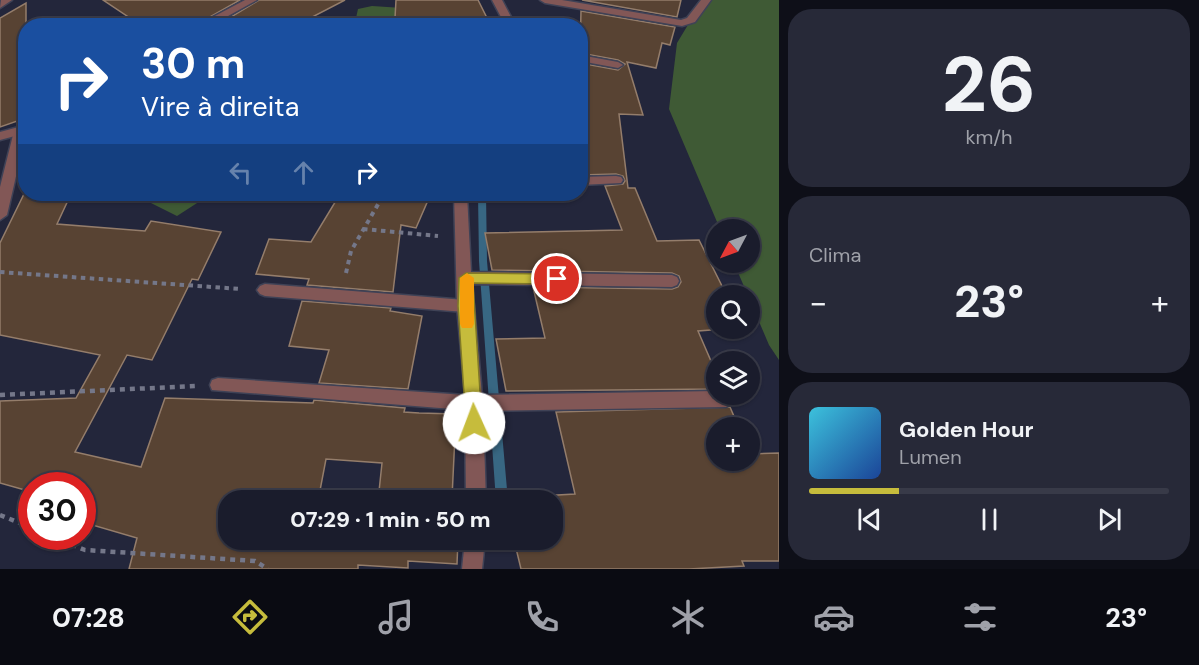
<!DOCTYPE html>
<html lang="pt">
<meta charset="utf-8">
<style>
:root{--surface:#1a1c2c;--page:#272938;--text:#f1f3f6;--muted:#9fa1a9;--line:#383a48;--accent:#c6bc3c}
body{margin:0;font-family:"DM Sans",sans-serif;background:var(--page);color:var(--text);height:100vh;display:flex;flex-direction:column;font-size:22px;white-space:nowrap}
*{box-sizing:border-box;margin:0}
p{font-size:20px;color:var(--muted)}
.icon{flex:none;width:33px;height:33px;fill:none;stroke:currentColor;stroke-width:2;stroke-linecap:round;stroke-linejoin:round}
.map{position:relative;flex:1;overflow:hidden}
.side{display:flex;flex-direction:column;gap:9px;padding:9px;background:#0e0f18;width:420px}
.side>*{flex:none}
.top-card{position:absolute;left:18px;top:18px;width:570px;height:183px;border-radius:24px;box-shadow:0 2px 4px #0004,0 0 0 2px var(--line);background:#1a4fa0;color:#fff;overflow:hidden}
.needle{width:39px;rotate:229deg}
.controls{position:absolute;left:706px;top:219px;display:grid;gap:12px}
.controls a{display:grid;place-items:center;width:54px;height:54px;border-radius:50%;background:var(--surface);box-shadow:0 2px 4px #0004,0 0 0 2px var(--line);font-size:30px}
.speed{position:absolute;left:18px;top:472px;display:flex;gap:12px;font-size:30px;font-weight:700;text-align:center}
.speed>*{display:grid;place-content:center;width:78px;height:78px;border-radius:50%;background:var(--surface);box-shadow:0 2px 4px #0004,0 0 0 2px var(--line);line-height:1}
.speed .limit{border:9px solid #d22;background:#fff;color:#111}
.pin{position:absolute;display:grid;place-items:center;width:51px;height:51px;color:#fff;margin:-26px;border:3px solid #fff;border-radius:50%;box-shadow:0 2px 6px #0007}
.me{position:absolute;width:66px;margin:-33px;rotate:358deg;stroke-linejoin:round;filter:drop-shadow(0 0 4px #0008)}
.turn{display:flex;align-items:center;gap:21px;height:126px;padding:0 24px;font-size:27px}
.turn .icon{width:78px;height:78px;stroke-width:2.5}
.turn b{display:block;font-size:42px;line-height:51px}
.lanes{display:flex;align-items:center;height:57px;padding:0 24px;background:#0003;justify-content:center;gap:30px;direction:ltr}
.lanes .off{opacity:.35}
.big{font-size:45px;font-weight:800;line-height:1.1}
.side .card{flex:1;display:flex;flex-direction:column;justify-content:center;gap:9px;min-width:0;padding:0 21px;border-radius:24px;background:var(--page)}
.side .dial{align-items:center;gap:0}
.dial b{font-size:78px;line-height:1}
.song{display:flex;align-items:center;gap:18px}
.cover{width:72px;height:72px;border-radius:9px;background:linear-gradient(135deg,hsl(190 70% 55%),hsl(220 70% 35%))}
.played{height:6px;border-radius:3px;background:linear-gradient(90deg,var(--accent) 25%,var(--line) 25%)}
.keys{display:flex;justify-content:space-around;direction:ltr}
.heat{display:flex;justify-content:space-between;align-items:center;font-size:33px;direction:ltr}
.trip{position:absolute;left:218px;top:490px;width:345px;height:60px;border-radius:24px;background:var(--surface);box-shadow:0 2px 4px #0004,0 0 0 2px var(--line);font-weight:800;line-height:60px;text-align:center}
.menu{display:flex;height:96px;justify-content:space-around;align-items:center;background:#0a0b12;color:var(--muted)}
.menu .icon{width:42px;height:42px}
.menu .active{color:var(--accent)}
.menu b{font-size:27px;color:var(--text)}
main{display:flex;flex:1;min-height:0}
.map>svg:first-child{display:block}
</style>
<main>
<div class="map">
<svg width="779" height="569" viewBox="0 0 779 569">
<rect width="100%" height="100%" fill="#23263b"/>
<g fill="#3f5a35">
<path d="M703,0H779V360L769,345L734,263L750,262V230L720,229L669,109L677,43Z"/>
<path d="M372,6L418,9L420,21L418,25L363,26L356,18L358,9Z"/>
<path d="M156,194H211L177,216L149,202Z"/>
</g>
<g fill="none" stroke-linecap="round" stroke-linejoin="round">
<path fill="#386783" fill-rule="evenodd" d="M478,194H486L487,261L508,501H496L479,261Z"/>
</g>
<g fill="#584333" stroke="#947d6b" stroke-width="1.5">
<path d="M103,0H240L194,26H142Z"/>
<path d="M259,0H345L295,26H216Z"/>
<path d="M396,0H478L491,26L395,18Z"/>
<path d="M582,0H681L677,17Z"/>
<path d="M26,3V118L0,127V18Z"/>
<path d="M581,11L675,27L670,45L662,43L656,68L627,62L643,115L619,114L628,188H635L657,241L699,240L727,296H717V328H738L698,331L717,375V389L506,391L496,339L545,338L533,287L672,289L678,287L681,282L679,276L672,273L492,270L485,233L622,230L605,186L623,184L625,181L623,176L616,174L580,175V63L618,70L625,64L618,60L580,53Z"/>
<path d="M24,194H71L57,224L145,231L151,221L221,232L198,280L192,279L152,360L127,355L75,452L141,467L165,398L313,403L314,400L405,408L404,412L419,413L456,414L452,498H460V501H378L382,463L326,459L318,501H228V540H458L457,564L408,561V568L358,565V569H129L137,538L82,522V486H32V492L0,483V401L76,398L100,355L0,335V243Z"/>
<path d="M340,194H402L429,198L416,228L401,225L393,292L307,285L309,279L256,274L269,239L311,242Z"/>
<path d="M302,301L391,308L390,311L422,316L408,389L319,383L329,350L289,346Z"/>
<path d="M730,407L739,428H717V460H750V454L779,453V561H742L744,566L689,569H521L514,540H552V501H506L505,498L575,494L556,412Z"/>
</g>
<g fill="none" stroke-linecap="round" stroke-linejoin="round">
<g stroke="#3f4256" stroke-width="3">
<path id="service" d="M265,284L465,300L470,302L473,306L470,310L465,312L265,296L260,294L257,290L260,286Z"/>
</g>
<g stroke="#3f4256" stroke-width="3">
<g id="minor">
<path d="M12,0L0,8L1,0Z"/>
<path d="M492,0H502L511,17L510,26H500L501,17Z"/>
<path d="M540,0H562L681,20L687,18L701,0H711L695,22L682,26L545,3Z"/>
<path d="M580,55L618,62L623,65L618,68L580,61Z"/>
<path d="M20,127L24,128L26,133L7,215L0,220V187L14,131Z"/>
<path d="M616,176L621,177L623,180L621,183L580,185V177Z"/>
<path d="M454,194H467L471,272L672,275L677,277L679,281L677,285L672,287L472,284L482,395L717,391V394H732L735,399L732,404L726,407L483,411L486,501H466L465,410L212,390L210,385L212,380L218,378L465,395L457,306Z"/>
<path d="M465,540H485L482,569H462Z"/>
</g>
</g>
<g stroke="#3f4256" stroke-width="3">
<g id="tertiary">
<path d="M245,0H257L210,26H196Z"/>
<path d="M26,125V133L0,140V132Z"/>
</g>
</g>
<g stroke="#747789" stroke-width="4" stroke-dasharray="4.5 4.5" stroke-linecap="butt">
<path d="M363,229L438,236"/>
<path d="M0,272L241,289"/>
<path d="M346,273L351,251L384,194"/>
</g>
<g stroke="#747789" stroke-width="4.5" stroke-dasharray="5 5" stroke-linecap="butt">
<path d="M0,395L197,386"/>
<path d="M0,515L32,528"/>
<path d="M53,537L85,550L255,561L268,569"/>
</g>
<use href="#service" fill="#825756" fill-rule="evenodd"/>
<use href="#minor" fill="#825756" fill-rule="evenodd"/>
<use href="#tertiary" fill="#825756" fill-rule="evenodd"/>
</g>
<path fill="#c6bc3c" stroke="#817a27" stroke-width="1.5" d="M466,273L557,274L564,279L557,284L473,283L482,423L480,428L474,430L469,428L466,423L458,306L459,278Z"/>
<path fill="#f59e0b" d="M467,273L474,278V324L472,328H462L460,324V278Z"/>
</svg>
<div class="controls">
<a><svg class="needle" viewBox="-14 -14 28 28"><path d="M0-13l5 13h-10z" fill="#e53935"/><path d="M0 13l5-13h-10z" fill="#9fa1a9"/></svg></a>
<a><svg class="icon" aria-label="search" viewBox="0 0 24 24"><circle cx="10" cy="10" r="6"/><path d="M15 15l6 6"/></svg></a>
<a><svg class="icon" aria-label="layers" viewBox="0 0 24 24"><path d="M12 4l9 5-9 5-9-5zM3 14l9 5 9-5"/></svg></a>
<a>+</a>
</div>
<div class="speed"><div class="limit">30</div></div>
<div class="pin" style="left:557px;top:279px;background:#d93025"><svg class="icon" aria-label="arrive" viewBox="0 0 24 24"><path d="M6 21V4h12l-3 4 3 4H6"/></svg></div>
<svg class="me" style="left:474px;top:423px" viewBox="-20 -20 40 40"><circle r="19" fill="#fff"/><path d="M0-13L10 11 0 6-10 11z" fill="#c6bc3c"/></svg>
<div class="trip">07:29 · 1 min · 50 m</div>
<div class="top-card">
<div class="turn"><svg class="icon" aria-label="right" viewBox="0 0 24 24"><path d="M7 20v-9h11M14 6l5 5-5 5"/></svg><div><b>30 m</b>Vire à direita</div></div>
<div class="lanes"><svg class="icon off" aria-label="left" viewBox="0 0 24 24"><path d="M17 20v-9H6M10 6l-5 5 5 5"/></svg><svg class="icon off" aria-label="ahead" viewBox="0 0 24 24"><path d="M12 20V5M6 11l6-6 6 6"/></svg><svg class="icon" aria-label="right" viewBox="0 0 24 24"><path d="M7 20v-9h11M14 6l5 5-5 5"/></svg></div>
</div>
</div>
<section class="side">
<div class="card dial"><b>26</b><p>km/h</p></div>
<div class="card"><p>Clima</p>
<div class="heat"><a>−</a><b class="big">23°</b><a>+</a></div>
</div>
<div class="card">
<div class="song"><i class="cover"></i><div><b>Golden Hour</b><p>Lumen</p></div></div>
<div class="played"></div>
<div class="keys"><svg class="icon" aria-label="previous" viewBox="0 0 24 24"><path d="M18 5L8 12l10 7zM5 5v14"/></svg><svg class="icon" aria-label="pause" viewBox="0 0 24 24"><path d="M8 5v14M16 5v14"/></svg><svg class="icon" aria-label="next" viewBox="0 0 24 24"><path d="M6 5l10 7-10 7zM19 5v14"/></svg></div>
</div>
</section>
</main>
<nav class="menu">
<b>07:28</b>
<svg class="icon active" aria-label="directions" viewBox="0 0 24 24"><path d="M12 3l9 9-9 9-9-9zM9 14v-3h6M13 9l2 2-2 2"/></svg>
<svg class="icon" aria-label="music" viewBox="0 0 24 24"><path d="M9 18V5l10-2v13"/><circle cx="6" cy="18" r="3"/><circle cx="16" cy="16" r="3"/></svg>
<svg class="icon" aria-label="phone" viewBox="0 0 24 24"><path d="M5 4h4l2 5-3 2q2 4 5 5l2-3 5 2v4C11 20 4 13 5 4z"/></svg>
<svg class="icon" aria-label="climate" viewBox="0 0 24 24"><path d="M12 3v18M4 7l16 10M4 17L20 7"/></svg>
<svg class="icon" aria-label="car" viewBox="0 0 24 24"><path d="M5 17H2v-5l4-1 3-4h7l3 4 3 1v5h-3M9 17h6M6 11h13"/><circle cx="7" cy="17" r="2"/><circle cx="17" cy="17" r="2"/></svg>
<svg class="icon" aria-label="filters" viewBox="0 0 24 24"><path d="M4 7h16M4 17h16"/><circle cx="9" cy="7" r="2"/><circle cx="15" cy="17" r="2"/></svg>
<b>23°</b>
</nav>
